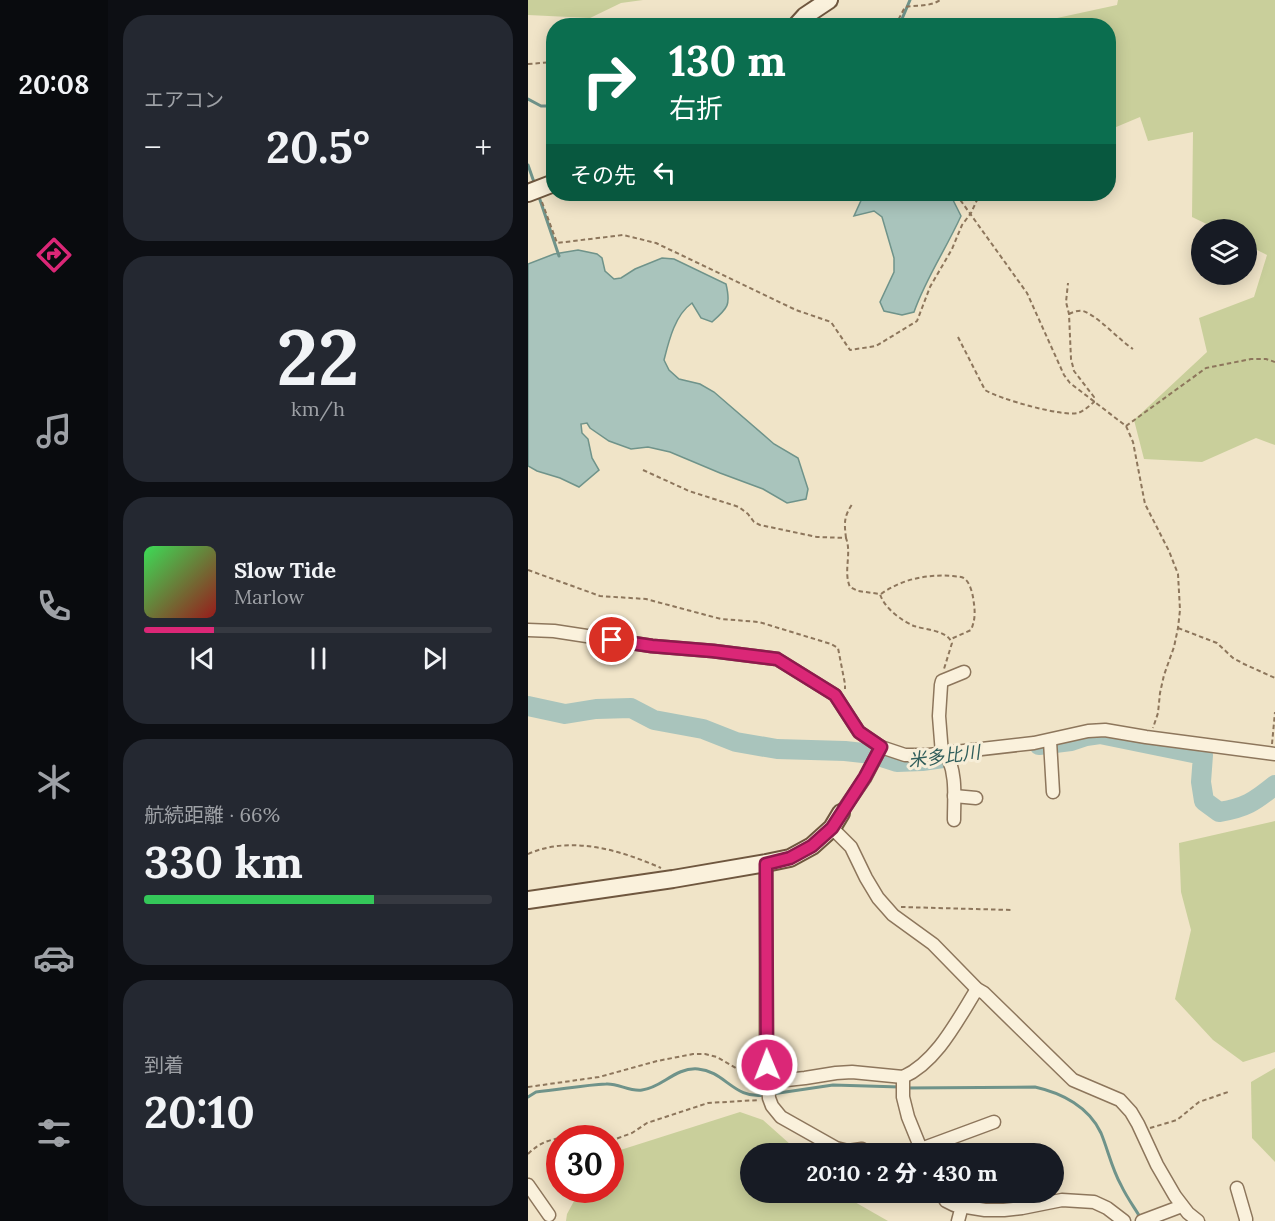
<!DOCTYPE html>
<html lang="ja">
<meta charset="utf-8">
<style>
:root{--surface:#171b24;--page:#242831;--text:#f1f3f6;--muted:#9ea1a6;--line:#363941;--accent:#db2777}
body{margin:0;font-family:Lora,"Noto Sans JP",serif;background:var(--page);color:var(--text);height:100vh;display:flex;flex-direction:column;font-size:22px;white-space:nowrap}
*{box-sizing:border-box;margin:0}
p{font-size:20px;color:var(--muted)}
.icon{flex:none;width:33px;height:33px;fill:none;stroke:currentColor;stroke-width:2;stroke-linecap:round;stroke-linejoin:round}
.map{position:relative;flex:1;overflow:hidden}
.details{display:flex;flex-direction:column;gap:15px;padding:15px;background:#0d0f14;width:420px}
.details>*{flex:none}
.top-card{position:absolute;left:18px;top:18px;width:570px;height:183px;border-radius:24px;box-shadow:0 3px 15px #0003;background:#0b6e4f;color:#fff;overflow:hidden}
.tools{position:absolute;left:663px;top:219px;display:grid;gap:12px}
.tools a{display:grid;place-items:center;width:66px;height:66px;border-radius:50%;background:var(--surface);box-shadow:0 3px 15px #0003;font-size:30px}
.speed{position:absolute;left:18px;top:1125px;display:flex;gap:12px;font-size:30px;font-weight:700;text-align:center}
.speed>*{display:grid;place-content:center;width:78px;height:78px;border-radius:50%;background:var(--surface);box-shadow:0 3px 15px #0003;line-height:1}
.speed .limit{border:9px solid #d22;background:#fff;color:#111}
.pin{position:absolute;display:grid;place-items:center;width:51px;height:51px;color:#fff;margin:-26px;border:3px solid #fff;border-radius:50%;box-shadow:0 2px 6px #0007}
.me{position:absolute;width:66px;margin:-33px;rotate:359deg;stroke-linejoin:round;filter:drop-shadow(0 0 4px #0008)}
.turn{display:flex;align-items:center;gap:21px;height:126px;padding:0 24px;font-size:27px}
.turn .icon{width:78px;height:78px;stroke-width:2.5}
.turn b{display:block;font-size:42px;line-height:51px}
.then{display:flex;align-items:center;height:57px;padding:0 24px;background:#0003;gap:12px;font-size:22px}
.big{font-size:45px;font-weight:800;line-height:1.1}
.details .tile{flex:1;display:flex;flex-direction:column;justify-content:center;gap:9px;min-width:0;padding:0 21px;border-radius:24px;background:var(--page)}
.details .dial{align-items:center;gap:0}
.dial b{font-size:78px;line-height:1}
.song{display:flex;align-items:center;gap:18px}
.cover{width:72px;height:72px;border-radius:9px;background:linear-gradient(135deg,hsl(130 70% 55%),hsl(0 70% 35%))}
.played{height:6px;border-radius:3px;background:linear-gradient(90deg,var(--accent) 20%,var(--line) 20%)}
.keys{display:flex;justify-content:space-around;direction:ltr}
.heat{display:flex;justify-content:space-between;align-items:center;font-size:33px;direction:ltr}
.charge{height:9px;border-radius:4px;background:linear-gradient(90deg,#34c759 66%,var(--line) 0)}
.trip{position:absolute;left:212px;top:1143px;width:324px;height:60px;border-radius:30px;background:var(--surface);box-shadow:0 3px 15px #0003;font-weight:800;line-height:60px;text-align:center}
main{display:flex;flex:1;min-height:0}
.dock{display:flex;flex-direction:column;width:108px;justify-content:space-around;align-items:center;background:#090b0e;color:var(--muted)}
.dock .icon{width:42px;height:42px}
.dock .active{color:var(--accent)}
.dock b{font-size:27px;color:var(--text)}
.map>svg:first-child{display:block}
</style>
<main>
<nav class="dock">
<b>20:08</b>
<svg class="icon active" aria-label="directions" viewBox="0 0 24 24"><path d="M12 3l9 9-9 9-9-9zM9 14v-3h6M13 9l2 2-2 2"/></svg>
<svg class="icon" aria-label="music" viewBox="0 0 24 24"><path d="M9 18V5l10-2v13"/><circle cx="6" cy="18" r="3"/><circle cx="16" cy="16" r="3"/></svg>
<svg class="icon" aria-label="phone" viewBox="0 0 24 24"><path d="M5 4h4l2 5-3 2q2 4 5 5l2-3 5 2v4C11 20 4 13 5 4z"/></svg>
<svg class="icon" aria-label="climate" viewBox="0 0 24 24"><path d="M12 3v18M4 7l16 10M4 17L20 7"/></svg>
<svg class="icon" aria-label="car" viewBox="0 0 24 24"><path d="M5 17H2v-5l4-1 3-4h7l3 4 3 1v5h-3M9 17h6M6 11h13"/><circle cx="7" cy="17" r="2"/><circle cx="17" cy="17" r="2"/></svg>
<svg class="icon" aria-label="filters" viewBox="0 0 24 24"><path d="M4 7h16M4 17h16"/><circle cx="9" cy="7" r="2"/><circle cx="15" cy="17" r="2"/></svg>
</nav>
<section class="details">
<div class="tile"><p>エアコン</p>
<div class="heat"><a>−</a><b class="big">20.5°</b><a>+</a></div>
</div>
<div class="tile dial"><b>22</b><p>km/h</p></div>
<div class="tile">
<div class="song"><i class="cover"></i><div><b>Slow Tide</b><p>Marlow</p></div></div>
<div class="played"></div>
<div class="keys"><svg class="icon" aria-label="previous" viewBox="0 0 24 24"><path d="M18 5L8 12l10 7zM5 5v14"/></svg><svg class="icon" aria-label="pause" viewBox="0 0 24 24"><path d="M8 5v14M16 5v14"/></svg><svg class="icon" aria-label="next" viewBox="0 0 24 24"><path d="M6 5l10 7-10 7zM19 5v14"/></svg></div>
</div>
<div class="tile"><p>航続距離 · 66%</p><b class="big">330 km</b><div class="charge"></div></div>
<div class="tile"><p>到着</p><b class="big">20:10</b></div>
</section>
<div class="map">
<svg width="747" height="1221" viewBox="0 0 747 1221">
<rect width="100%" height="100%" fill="#f0e4c8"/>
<g fill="#c9cf9b">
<path d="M0,0H115L93,3L62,18L0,15Z"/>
<path d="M590,0H747V445L728,438L674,462L616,459L606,420L679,352L671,318L726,297L739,255L719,245L718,230L689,229L664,217L665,132L620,141L612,117L581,130L580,26L502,25L506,23L589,5Z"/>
<path d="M747,821V1052L715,1062L685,1040L647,999L663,930L653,892L651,843Z"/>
<path d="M747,1068V1162L724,1138L723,1082Z"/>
<path d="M212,1112L235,1120L272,1153L222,1154V1192L311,1193L360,1221H38L39,1214L52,1190H82L83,1153Z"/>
</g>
<g fill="#a9c4bc" stroke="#6f938a" stroke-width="1.5">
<path d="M336,194H422L433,216C418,249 398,278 386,312L374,315L356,311L352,302L366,272V258L354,217L346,211L326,216Z"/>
<path d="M50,250L69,254L74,258L77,271L86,279L93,278L107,269L134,258L146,259L198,284C203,305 200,308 184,322L173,318L164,303C147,315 141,340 136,360L141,370L151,379L172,384L186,392L246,444L270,458L280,489L278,499L259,503L235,489L192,473L142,452L120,447L103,449L81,441L62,428L59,423L53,424L54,433L60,439L64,458L71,470L51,487L32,478L9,471L0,466V264L26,254Z"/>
</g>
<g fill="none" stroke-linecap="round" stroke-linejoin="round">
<g stroke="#6f938a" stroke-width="3">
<path d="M371,26L382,0"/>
<path d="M0,99L13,106H26"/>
<path d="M0,165L7,185"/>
<path d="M10,194L31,256"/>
<path d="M378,1088L507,1087C534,1093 561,1107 573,1133C580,1150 584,1169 593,1185C598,1196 606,1207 612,1217"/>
<path d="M244,1094L305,1085L372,1087"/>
<path d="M0,1097L8,1092C31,1090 55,1085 78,1084C90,1083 102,1092 114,1090C134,1088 147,1067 170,1069C197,1071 206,1100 237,1095"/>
</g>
<g stroke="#a9c4bc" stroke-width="20">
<path d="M0,706L37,714L68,709L103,708L126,720L175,729L208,742L249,749L317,751L344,754L369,762L394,761L422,757"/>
<path d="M511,745L543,741L558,736L572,734L675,755L673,782L676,801L691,812C717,808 726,802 747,785"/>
</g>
<g stroke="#8d765c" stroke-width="15">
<g id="street">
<path d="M0,630L26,631L124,646L185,651L249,659L307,695L331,732L353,747L377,755H401L506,743L560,731L577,730L618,737L747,754"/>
<path d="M522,741L525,792"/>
<path d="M418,753C429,774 426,797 426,820"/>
<path d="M414,754L411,716L413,685L414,681L436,672"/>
<path d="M426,796L448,798"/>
<path d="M313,813L337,778L353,747"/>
<path d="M304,828L323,847L338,878L350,898L365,915L405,944L449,989L456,993L545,1080L592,1100L603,1112L610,1124L629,1165L647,1196L660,1213L670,1221"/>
<path d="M238,863V1048L241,1098L244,1106L253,1117L308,1148L320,1151L334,1149L343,1154"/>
<path d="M375,1077V1097L380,1117L395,1154"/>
<path d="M240,1082L277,1078L308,1073L324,1072L375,1077C409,1062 430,1019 449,989"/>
<path d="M393,1149L466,1122"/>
<path d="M0,1185L21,1215"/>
<path d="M709,1188L718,1219V1221"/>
<path d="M413,1192L418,1201L426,1205L457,1210H476L494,1208L534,1200L566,1202L579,1208L596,1221"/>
<path d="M430,1221L434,1206"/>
<path d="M614,1221L654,1206"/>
</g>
</g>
<g stroke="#6f573f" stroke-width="20">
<g id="secondary">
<path d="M268,26L277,16L301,0"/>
<path d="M0,193L26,183"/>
<path d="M0,900L145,879L238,863L262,858L284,846L304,828L313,813"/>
</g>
</g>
<g stroke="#8d765c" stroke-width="2" stroke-dasharray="4.5 3" stroke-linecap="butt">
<path d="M367,26L377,7C389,5 402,7 412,0"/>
<path d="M0,64L26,62"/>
<path d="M428,194L499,293L536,375L542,383L598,426L605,442L617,504L641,551L650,574L652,610L650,628L646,647L636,675L632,693L630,713L625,728"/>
<path d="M14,202L29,243L95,235L128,243L268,310L303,322L322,350L348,346L389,321L402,287L424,249L434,225L443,213L449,200L452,196L459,194"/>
<path d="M541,314C545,312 550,310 555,311C569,315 591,340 605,349"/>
<path d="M430,337L457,390C471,399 535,417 550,413C556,411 561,406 566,402V397L546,371L543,359L541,314L538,302L540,283"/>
<path d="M598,426L678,368L723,359H738L747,362"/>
<path d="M115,470L161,491L211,507L220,514L226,522L232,525L289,537L318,538C324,554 315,571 322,587L330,591L352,594C356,608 374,621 386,626C398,630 419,630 424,643L416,669"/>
<path d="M318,538C316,522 316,516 325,503"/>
<path d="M0,570L72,596L118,599L193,619L231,622L303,644L310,648L317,684V689"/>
<path d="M353,594C374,579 399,574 425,576C430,577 435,576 438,580C442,584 444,592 445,597C447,610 448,618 443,630L423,639"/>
<path d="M650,628L689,643L705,658L716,664L747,678"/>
<path d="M744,744L747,712"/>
<path d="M0,854C43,835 92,850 133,868"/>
<path d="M373,907L483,910"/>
<path d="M0,1087L71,1077L129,1061L165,1054H177L189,1057L230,1081"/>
<path d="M622,1128L649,1120L671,1102L700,1092"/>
<path d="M82,1141L104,1133L119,1123L180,1103L231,1100"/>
<path d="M0,1154C11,1143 23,1138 39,1138"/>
</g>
<use href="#street" stroke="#faf1dc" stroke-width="12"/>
<use href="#secondary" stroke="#faf1dc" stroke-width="16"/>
</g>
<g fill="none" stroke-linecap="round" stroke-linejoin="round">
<g stroke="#8e194d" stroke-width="15">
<path id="route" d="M84,640L124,646L185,651L249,659L307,695L331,732L353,747L337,777L304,828L284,846L262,858L238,864L239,1065"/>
</g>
<use href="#route" stroke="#db2777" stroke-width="10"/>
</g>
<g text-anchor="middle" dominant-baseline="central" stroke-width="6" stroke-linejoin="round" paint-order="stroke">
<g font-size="18" font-style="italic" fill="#2f5d5a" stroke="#f7eed8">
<text transform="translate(416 756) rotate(-7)">米多比川</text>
</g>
</g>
</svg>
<div class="tools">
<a><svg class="icon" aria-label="layers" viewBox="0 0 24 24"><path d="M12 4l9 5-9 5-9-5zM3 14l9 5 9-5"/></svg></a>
</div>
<div class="speed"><div class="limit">30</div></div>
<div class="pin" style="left:84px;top:640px;background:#d93025"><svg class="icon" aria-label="arrive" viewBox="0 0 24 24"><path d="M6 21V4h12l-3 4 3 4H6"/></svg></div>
<svg class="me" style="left:239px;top:1065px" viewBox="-20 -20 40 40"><circle r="17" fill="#db2777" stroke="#fff" stroke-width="3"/><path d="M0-11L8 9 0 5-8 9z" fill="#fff"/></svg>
<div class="trip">20:10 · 2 分 · 430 m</div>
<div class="top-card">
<div class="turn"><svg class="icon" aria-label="right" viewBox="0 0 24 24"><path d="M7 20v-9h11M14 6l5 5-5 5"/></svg><div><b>130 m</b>右折</div></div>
<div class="then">その先<svg class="icon" aria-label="left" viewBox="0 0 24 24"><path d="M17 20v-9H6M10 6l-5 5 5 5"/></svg></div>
</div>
</div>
</main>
